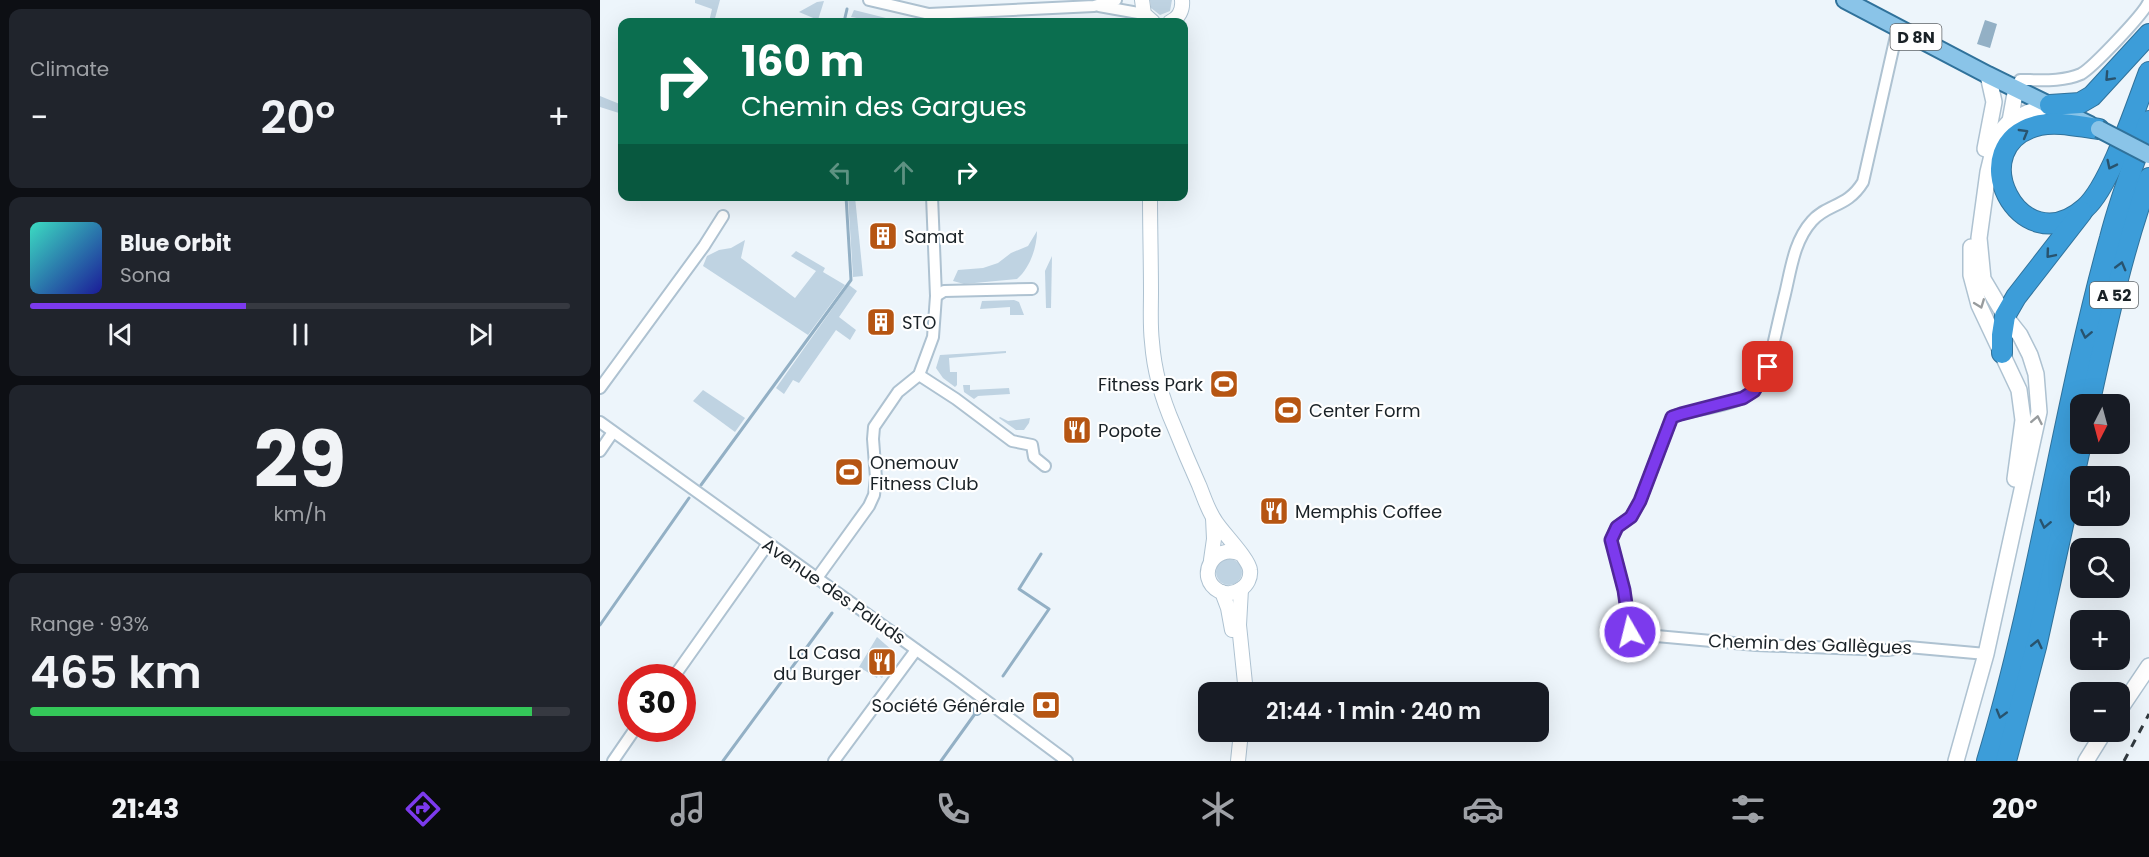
<!DOCTYPE html>
<meta charset="utf-8">
<style>
:root{--surface:#171b24;--page:#20242c;--text:#f1f3f6;--muted:#9ea1a6;--line:#363941;--accent:#7c3aed}
body{margin:0;font-family:Poppins,sans-serif;background:var(--page);color:var(--text);height:100vh;display:flex;flex-direction:column;font-size:22px;white-space:nowrap}
*{box-sizing:border-box;margin:0}
p{font-size:20px;color:var(--muted)}
.icon{flex:none;width:33px;height:33px;fill:none;stroke:currentColor;stroke-width:2;stroke-linecap:round;stroke-linejoin:round}
.map{position:relative;flex:1;overflow:hidden}
.drawer{display:flex;flex-direction:column;gap:9px;padding:9px;background:#0d0f14;width:600px}
.drawer>*{flex:none}
.top-card{position:absolute;left:18px;top:18px;width:570px;height:183px;border-radius:12px;box-shadow:0 6px 24px #0002;background:#0b6e4f;color:#fff;overflow:hidden}
.needle{width:39px;rotate:186deg}
.fabs{position:absolute;left:1470px;top:394px;display:grid;gap:12px}
.fabs a{display:grid;place-items:center;width:60px;height:60px;border-radius:12px;background:var(--surface);box-shadow:0 6px 24px #0002;font-size:30px}
.speed{position:absolute;left:18px;top:664px;display:flex;gap:12px;font-size:30px;font-weight:700;text-align:center}
.speed>*{display:grid;place-content:center;width:78px;height:78px;border-radius:50%;background:var(--surface);box-shadow:0 6px 24px #0002;line-height:1}
.speed .limit{border:9px solid #d22;background:#fff;color:#111}
.pin{position:absolute;display:grid;place-items:center;width:51px;height:51px;color:#fff;margin:-26px;border-radius:12px;box-shadow:0 3px 9px #0006}
.me{position:absolute;width:66px;margin:-33px;rotate:352deg;stroke-linejoin:round;filter:drop-shadow(0 0 4px #0008)}
.turn{display:flex;align-items:center;gap:21px;height:126px;padding:0 24px;font-size:27px}
.turn .icon{width:78px;height:78px;stroke-width:2.5}
.turn b{display:block;font-size:42px;line-height:51px}
.lanes{display:flex;align-items:center;height:57px;padding:0 24px;background:#0003;justify-content:center;gap:30px;direction:ltr}
.lanes .off{opacity:.35}
.big{font-size:45px;font-weight:600;line-height:1.1}
.drawer .widget{flex:1;display:flex;flex-direction:column;justify-content:center;gap:9px;min-width:0;padding:0 21px;border-radius:12px;background:var(--page)}
.drawer .dial{align-items:center;gap:0}
.dial b{font-size:78px;line-height:1}
.song{display:flex;align-items:center;gap:18px}
.cover{width:72px;height:72px;border-radius:9px;background:linear-gradient(135deg,hsl(170 70% 55%),hsl(240 70% 35%))}
.played{height:6px;border-radius:3px;background:linear-gradient(90deg,var(--accent) 40%,var(--line) 40%)}
.keys{display:flex;justify-content:space-around;direction:ltr}
.heat{display:flex;justify-content:space-between;align-items:center;font-size:33px;direction:ltr}
.charge{height:9px;border-radius:4px;background:linear-gradient(90deg,#34c759 93%,var(--line) 0)}
.trip{position:absolute;left:598px;top:682px;width:351px;height:60px;border-radius:12px;background:var(--surface);box-shadow:0 6px 24px #0002;font-weight:600;line-height:60px;text-align:center}
.tab-bar{display:flex;height:96px;justify-content:space-around;align-items:center;background:#090b0e;color:var(--muted)}
.tab-bar .icon{width:42px;height:42px}
.tab-bar .active{color:var(--accent)}
.tab-bar b{font-size:27px;color:var(--text)}
main{display:flex;flex:1;min-height:0}
.map>svg:first-child{display:block}
</style>
<main>
<section class="drawer">
<div class="widget"><p>Climate</p>
<div class="heat"><a>−</a><b class="big">20°</b><a>+</a></div>
</div>
<div class="widget">
<div class="song"><i class="cover"></i><div><b>Blue Orbit</b><p>Sona</p></div></div>
<div class="played"></div>
<div class="keys"><svg class="icon" aria-label="previous" viewBox="0 0 24 24"><path d="M18 5L8 12l10 7zM5 5v14"/></svg><svg class="icon" aria-label="pause" viewBox="0 0 24 24"><path d="M8 5v14M16 5v14"/></svg><svg class="icon" aria-label="next" viewBox="0 0 24 24"><path d="M6 5l10 7-10 7zM19 5v14"/></svg></div>
</div>
<div class="widget dial"><b>29</b><p>km/h</p></div>
<div class="widget"><p>Range · 93%</p><b class="big">465 km</b><div class="charge"></div></div>
</section>
<div class="map">
<svg width="1549" height="761" viewBox="0 0 1549 761">
<rect width="100%" height="100%" fill="#edf5fb"/>
<g fill="#bfd3e2">
<path d="M95,0H120L114,22H100H109L112,9L95,3Z"/>
<path d="M550,0H572L570,11L560,15L551,8Z"/>
<path d="M224,1L218,20L199,12L217,2Z"/>
<path d="M254,10L298,21L279,22L251,17Z"/>
<path d="M0,96L22,105V114L0,107Z"/>
<path d="M248,197H255L263,276L253,277Z"/>
<path d="M437,231C437,247 430,268 417,279L364,284L353,281L358,270L383,268L398,263L411,253L428,246Z"/>
<path d="M145,240L141,258L195,298L216,271L191,256L196,251L225,268L223,272L245,285L208,335L103,266L107,256L119,250L131,248Z"/>
<path d="M452,256L451,308H446L445,271Z"/>
<path d="M249,285L257,291L239,317L256,330L250,340L236,330L199,383L193,380L184,394L176,388Z"/>
<path d="M414,300L419,302L424,315H410V307L380,309L382,301Z"/>
<path d="M406,351V353L349,358L350,372H357V385L355,387L343,378L336,368L340,355Z"/>
<path d="M363,385H370V390L409,388L410,394L378,396L374,399L364,392Z"/>
<path d="M103,390L145,418L135,432L93,401Z"/>
<path d="M400,417L408,421L430,418L429,423L424,430H416L399,418Z"/>
<circle cx="629" cy="572" r="13"/>
<path d="M277,637L293,651V660L282,678L278,675L277,678L259,667Z"/>
</g>
<path fill="#93b0c5" d="M1385,20L1397,24L1390,48L1377,44Z"/>
<g fill="none" stroke-linecap="round" stroke-linejoin="round">
<g stroke="#93b0c5" stroke-width="3">
<path d="M244,22L247,9"/>
<path d="M101,485L251,280L246,196"/>
<path d="M0,625L89,498"/>
<path d="M403,676L449,609L419,589L441,554"/>
<path d="M123,761L232,613"/>
<path d="M341,761L377,711"/>
</g>
<path stroke="#93b0c5" stroke-width="10" d="M377,711L380,707"/>
<g stroke="#aec2d1" stroke-width="14">
<g id="minor">
<path d="M269,0L329,14L494,6L516,0"/>
<path d="M499,6L544,14"/>
<path d="M1298,27L1263,182C1247,208 1228,203 1212,221C1194,241 1191,269 1185,294C1179,318 1174,342 1168,367C1164,375 1160,385 1153,391C1140,404 1100,409 1081,414L1072,417L1040,501L1031,517L1017,527L1011,540L1024,590L1030,631L1034,634L1156,645L1287,650L1308,647L1386,654"/>
<path d="M1416,88L1420,80C1440,80 1463,82 1481,74C1492,68 1545,13 1549,1"/>
<path d="M336,296L344,291L432,289"/>
<path d="M319,375L356,399L412,441L432,445L434,457L445,466"/>
<path d="M0,388L104,246L123,216"/>
<path d="M0,422L357,679L467,761"/>
<path d="M0,451L13,432"/>
<path d="M217,578L269,506L274,495L276,478L273,439L274,427L298,392L319,375L333,337L336,296L332,196"/>
<path d="M73,678L168,544"/>
<path d="M13,761L35,729"/>
<path d="M234,761L316,650"/>
</g>
</g>
<g stroke="#aec2d1" stroke-width="16">
<g id="tertiary">
<path d="M542,0L544,14L553,22"/>
<path d="M570,22C579,18 583,10 582,0"/>
<path d="M550,196C550,228 551,260 551,292C551,309 550,326 552,342C554,370 563,401 574,426C582,446 590,465 599,485C604,497 608,511 616,522C623,533 649,559 650,570C652,586 634,598 619,591C595,578 613,542 641,554"/>
<path d="M611,560L614,539L613,518"/>
<path d="M641,589L639,625L646,693"/>
<path d="M622,592L628,608L632,630"/>
<path d="M638,761L641,732"/>
</g>
</g>
<g stroke="#aec2d1" stroke-width="18">
<g id="secondary">
<path d="M1410,121L1416,88"/>
<path d="M1385,149L1394,102L1388,75"/>
<path d="M1371,247V275L1379,305L1419,390L1423,420L1415,479"/>
<path d="M1520,709L1549,666"/>
<path d="M1356,761L1386,654L1439,412L1436,374L1430,355L1420,335L1405,316L1383,279L1379,238L1388,172L1397,135L1410,121L1429,112L1450,105"/>
<path d="M1486,761L1504,732"/>
</g>
</g>
<g stroke="#30729b" stroke-width="20">
<path id="primary" d="M1245,0L1388,75L1490,125"/>
</g>
<g stroke="#30729b" stroke-width="22">
<g id="motorway">
<path d="M1450,105L1480,103L1492,96L1549,34"/>
<path d="M1499,129C1480,127 1459,121 1440,125C1359,143 1419,266 1485,208C1510,186 1536,106 1549,72"/>
<path d="M1402,353V335L1405,316L1416,297L1482,212"/>
<path d="M1489,405C1506,328 1522,251 1549,178"/>
<path d="M1387,761C1439,589 1462,411 1510,238C1520,198 1535,160 1549,121"/>
<path d="M1406,761L1436,647L1481,444"/>
</g>
</g>
<use href="#minor" stroke="#fff" stroke-width="10"/>
<use href="#tertiary" stroke="#fff" stroke-width="14"/>
<use href="#secondary" stroke="#fff" stroke-width="15"/>
<use href="#primary" stroke="#8ac4e8" stroke-width="16"/>
<use href="#motorway" stroke="#3c9dd9" stroke-width="20"/>
<path stroke="#323a3f" stroke-width="3" stroke-dasharray="8 8" stroke-linecap="butt" d="M1524,761L1549,714"/>
<g stroke="#30729b" stroke-width="20" stroke-linecap="butt">
<path id="primary-bridge" d="M1499,129L1549,155"/>
</g>
<use href="#primary-bridge" stroke="#8ac4e8" stroke-width="16"/>
</g>
<defs><path id="oneway-chevron" d="M-2-3.5L2.5 0L-2 3.5" fill="none" stroke-width="1.6" stroke-linecap="round" stroke-linejoin="round" transform="scale(1.5)"/></defs>
<g stroke="#28536e">
<use href="#oneway-chevron" transform="translate(1509 77) rotate(133)"/>
<use href="#oneway-chevron" transform="translate(1424 133) rotate(-30)"/>
<use href="#oneway-chevron" transform="translate(1511 165) rotate(116)"/>
<use href="#oneway-chevron" transform="translate(1450 254) rotate(130)"/>
<use href="#oneway-chevron" transform="translate(1521 266) rotate(-75)"/>
<use href="#oneway-chevron" transform="translate(1486 334) rotate(102)"/>
<use href="#oneway-chevron" transform="translate(1445 524) rotate(102)"/>
<use href="#oneway-chevron" transform="translate(1437 644) rotate(-77)"/>
<use href="#oneway-chevron" transform="translate(1401 714) rotate(106)"/>
</g>
<g stroke="#989c9e">
<use href="#oneway-chevron" transform="translate(1380 304) rotate(69)"/>
<use href="#oneway-chevron" transform="translate(1437 420) rotate(-79)"/>
</g>
<g fill="none" stroke-linecap="round" stroke-linejoin="round">
<g stroke="#51269a" stroke-width="15">
<path id="route" d="M1030,632L1024,590L1011,540L1017,527L1031,517L1040,501L1072,417L1081,414L1143,398L1154,391L1168,367"/>
</g>
<use href="#route" stroke="#7c3aed" stroke-width="10"/>
</g>
<defs>
<g id="building-square" transform="scale(1.5)"><rect x="-9" y="-9" width="18" height="18" rx="4" fill="#b65512" stroke="#fff"/><path d="M-4-6H4V6H1V3H-1V6H-4ZM-2.5-4.3h1.7v1.8h-1.7ZM.8-4.3h1.7v1.8H.8ZM-2.5-1h1.7V.8h-1.7ZM.8-1h1.7V.8H.8Z" fill="#fff"/></g>
<g id="stadium-square" transform="scale(1.5)"><rect x="-9" y="-9" width="18" height="18" rx="4" fill="#b65512" stroke="#fff"/><path d="M0-5a6.5 5 0 1 0 0 10a6.5 5 0 1 0 0-10ZM-3.5-1.8h7v3.6h-7Z" fill="#fff"/></g>
<g id="restaurant-square" transform="scale(1.5)"><rect x="-9" y="-9" width="18" height="18" rx="4" fill="#b65512" stroke="#fff"/><path d="M-5-6h1v4h1v-4h1v4h1v-4h1v5L-1.5 .5V6h-2V.5L-5-1ZM5-6V6H3V1.5H1.5Q1.5-4 5-6Z" fill="#fff"/></g>
<g id="bank-square" transform="scale(1.5)"><rect x="-9" y="-9" width="18" height="18" rx="4" fill="#b65512" stroke="#fff"/><path d="M-6-4H6V4H-6ZM0-2.3a2.3 2.3 0 1 0 0 4.6a2.3 2.3 0 1 0 0-4.6Z" fill="#fff"/></g>
</defs>
<g fill-rule="evenodd">
<use href="#building-square" x="283" y="236"/>
<use href="#building-square" x="281" y="322"/>
<use href="#stadium-square" x="624" y="384"/>
<use href="#stadium-square" x="688" y="410"/>
<use href="#restaurant-square" x="477" y="430"/>
<use href="#stadium-square" x="249" y="472"/>
<use href="#restaurant-square" x="674" y="511"/>
<use href="#restaurant-square" x="282" y="662"/>
<use href="#bank-square" x="446" y="705"/>
</g>
<g text-anchor="middle" dominant-baseline="central" stroke-width="4.5" stroke-linejoin="round" paint-order="stroke">
<g fill="#fff" stroke="#5f6468" stroke-width="1.5">
<rect x="1290.5" y="24" width="51" height="26" rx="4.5"/>
<rect x="1490" y="282" width="48" height="26" rx="4.5"/>
</g>
<g font-size="16" font-weight="bold" fill="#1a2227">
<text x="1316" y="37">D 8N</text>
<text x="1514" y="295">A 52</text>
</g>
<g font-size="18" fill="#1a2227" stroke="#fff" text-anchor="start">
<text x="304" y="236">Samat</text>
<text x="302" y="322">STO</text>
<text x="603" y="384" text-anchor="end">Fitness Park</text>
<text x="709" y="410">Center Form</text>
<text x="498" y="430">Popote</text>
<text x="270" y="462">Onemouv<tspan x="270" dy="21">Fitness Club</tspan></text>
<text x="695" y="511">Memphis Coffee</text>
<text x="261" y="652" text-anchor="end">La Casa<tspan x="261" dy="21">du Burger</tspan></text>
<text x="425" y="705" text-anchor="end">Société Générale</text>
</g>
<g font-size="18" fill="#1a2227" stroke="#fff">
<text transform="translate(234 591) rotate(35)">Avenue des Paluds</text>
<text transform="translate(1210 644) rotate(2)">Chemin des Gallègues</text>
</g>
</g>
</svg>
<div class="fabs">
<a><svg class="needle" viewBox="-14 -14 28 28"><path d="M0-13l5 13h-10z" fill="#e53935"/><path d="M0 13l5-13h-10z" fill="#9ea1a6"/></svg></a>
<a><svg class="icon" aria-label="sound" viewBox="0 0 24 24"><path d="M4 9h4l5-4v14l-5-4H4zM17 9q2 3 0 6"/></svg></a>
<a><svg class="icon" aria-label="search" viewBox="0 0 24 24"><circle cx="10" cy="10" r="6"/><path d="M15 15l6 6"/></svg></a>
<a>+</a>
<a>−</a>
</div>
<div class="speed"><div class="limit">30</div></div>
<div class="pin" style="left:1168px;top:367px;background:#d93025"><svg class="icon" aria-label="arrive" viewBox="0 0 24 24"><path d="M6 21V4h12l-3 4 3 4H6"/></svg></div>
<svg class="me" style="left:1030px;top:632px" viewBox="-20 -20 40 40"><circle r="17" fill="#7c3aed" stroke="#fff" stroke-width="3"/><path d="M0-11L8 9 0 5-8 9z" fill="#fff"/></svg>
<div class="trip">21:44 · 1 min · 240 m</div>
<div class="top-card">
<div class="turn"><svg class="icon" aria-label="right" viewBox="0 0 24 24"><path d="M7 20v-9h11M14 6l5 5-5 5"/></svg><div><b>160 m</b>Chemin des Gargues</div></div>
<div class="lanes"><svg class="icon off" aria-label="left" viewBox="0 0 24 24"><path d="M17 20v-9H6M10 6l-5 5 5 5"/></svg><svg class="icon off" aria-label="ahead" viewBox="0 0 24 24"><path d="M12 20V5M6 11l6-6 6 6"/></svg><svg class="icon" aria-label="right" viewBox="0 0 24 24"><path d="M7 20v-9h11M14 6l5 5-5 5"/></svg></div>
</div>
</div>
</main>
<nav class="tab-bar">
<b>21:43</b>
<svg class="icon active" aria-label="directions" viewBox="0 0 24 24"><path d="M12 3l9 9-9 9-9-9zM9 14v-3h6M13 9l2 2-2 2"/></svg>
<svg class="icon" aria-label="music" viewBox="0 0 24 24"><path d="M9 18V5l10-2v13"/><circle cx="6" cy="18" r="3"/><circle cx="16" cy="16" r="3"/></svg>
<svg class="icon" aria-label="phone" viewBox="0 0 24 24"><path d="M5 4h4l2 5-3 2q2 4 5 5l2-3 5 2v4C11 20 4 13 5 4z"/></svg>
<svg class="icon" aria-label="climate" viewBox="0 0 24 24"><path d="M12 3v18M4 7l16 10M4 17L20 7"/></svg>
<svg class="icon" aria-label="car" viewBox="0 0 24 24"><path d="M5 17H2v-5l4-1 3-4h7l3 4 3 1v5h-3M9 17h6M6 11h13"/><circle cx="7" cy="17" r="2"/><circle cx="17" cy="17" r="2"/></svg>
<svg class="icon" aria-label="filters" viewBox="0 0 24 24"><path d="M4 7h16M4 17h16"/><circle cx="9" cy="7" r="2"/><circle cx="15" cy="17" r="2"/></svg>
<b>20°</b>
</nav>
